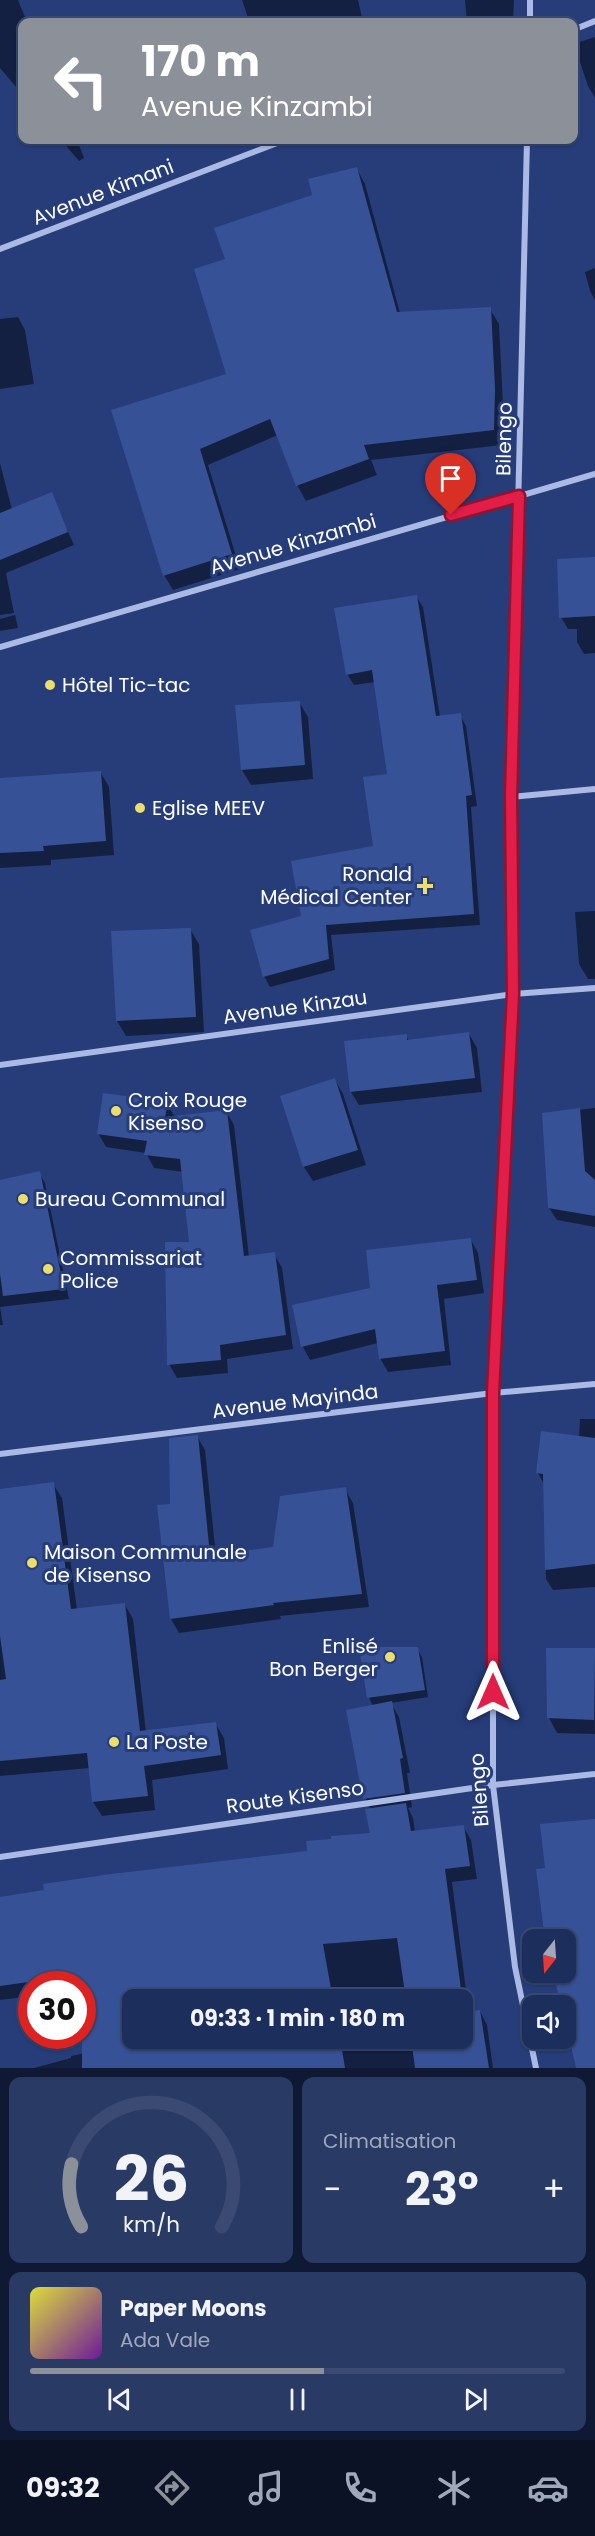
<!DOCTYPE html>
<html lang="fr">
<meta charset="utf-8">
<style>
:root{--surface:#1c2e5c;--page:#293a65;--text:#f1f3f6;--muted:#a0a8bb;--line:#3a4a72;--accent:#8c9099}
body{margin:0;font-family:Poppins,sans-serif;background:var(--page);color:var(--text);height:100vh;display:flex;flex-direction:column;font-size:22px;white-space:nowrap}
*{box-sizing:border-box;margin:0}
p{font-size:20px;color:var(--muted)}
.icon{flex:none;width:33px;height:33px;fill:none;stroke:currentColor;stroke-width:2;stroke-linecap:round;stroke-linejoin:round}
.map{position:relative;height:2068px;overflow:hidden}
.side{display:flex;flex-direction:column;gap:9px;padding:9px;background:#0f1933;flex:1}
.side>*{flex:none}
.banner{position:absolute;left:18px;top:18px;width:560px;height:126px;border-radius:12px;box-shadow:0 2px 4px #0004,0 0 0 2px var(--line);background:#8c9099;color:#fff;overflow:hidden}
.needle{width:39px;rotate:197deg}
.tools{position:absolute;left:522px;top:1929px;display:grid;gap:12px}
.tools a{display:grid;place-items:center;width:54px;height:54px;border-radius:12px;background:var(--surface);box-shadow:0 2px 4px #0004,0 0 0 2px var(--line);font-size:30px}
.speed{position:absolute;left:18px;top:1971px;display:flex;gap:12px;font-size:30px;font-weight:700;text-align:center}
.speed>*{display:grid;place-content:center;width:78px;height:78px;border-radius:50%;background:var(--surface);box-shadow:0 2px 4px #0004,0 0 0 2px var(--line);line-height:1}
.speed .limit{border:9px solid #d22;background:#fff;color:#111}
.pin{position:absolute;display:grid;place-items:center;width:51px;height:51px;color:#fff;margin:-62px -26px;border-radius:50% 50% 50% 0;rotate:-45deg;box-shadow:0 0 6px #0007}
.pin .icon{rotate:45deg}
.me{position:absolute;width:66px;margin:-33px;rotate:0deg;stroke-linejoin:round;filter:drop-shadow(0 0 4px #0008)}
.turn{display:flex;align-items:center;gap:21px;height:126px;padding:0 24px;font-size:27px}
.turn .icon{width:78px;height:78px;stroke-width:2.5}
.turn b{display:block;font-size:42px;line-height:51px}
.big{font-size:45px;font-weight:700;line-height:1.1}
.side .card{flex:1;display:flex;flex-direction:column;justify-content:center;gap:9px;min-width:0;padding:0 21px;border-radius:12px;background:var(--page)}
.side .dial{align-items:center;gap:0}
.dial svg{height:156px;overflow:visible;fill:none;stroke:var(--line);stroke-width:7;stroke-linecap:round;text-anchor:middle}
.dial text{fill:var(--text);stroke:none}
.song{display:flex;align-items:center;gap:18px}
.cover{width:72px;height:72px;border-radius:9px;background:linear-gradient(135deg,hsl(60 70% 55%),hsl(280 70% 35%))}
.played{height:6px;border-radius:3px;background:linear-gradient(90deg,var(--accent) 55%,var(--line) 55%)}
.keys{display:flex;justify-content:space-around;direction:ltr}
.heat{display:flex;justify-content:space-between;align-items:center;font-size:33px;direction:ltr}
.side .tiles{flex:1;display:grid;gap:9px;grid-template-columns:1fr 1fr}
.card:last-child{grid-column:span 2}
.trip{position:absolute;left:122px;top:1989px;width:351px;height:60px;border-radius:12px;background:var(--surface);box-shadow:0 2px 4px #0004,0 0 0 2px var(--line);font-weight:700;line-height:60px;text-align:center}
.menu{display:flex;height:96px;justify-content:space-around;align-items:center;background:#0b1225;color:var(--muted)}
.menu .icon{width:42px;height:42px}
.menu .active{color:var(--accent)}
.menu b{font-size:27px;color:var(--text)}
.map>svg:first-child{display:block}
</style>
<div class="map">
<svg width="595" height="2068" viewBox="0 0 595 2068">
<rect width="100%" height="100%" fill="#263d7a"/>
<g fill="#0007" fill-rule="evenodd">
<path d="M0,0H18L27,22H22V94L0,68Z"/>
<path d="M242,0H358L363,22H244L249,21Z"/>
<path d="M465,0H514L513,22H467Z"/>
<path d="M595,37V98L588,86L574,44Z"/>
<path d="M61,140H77L84,158L79,161Z"/>
<path d="M357,169L365,184L400,313L490,309L499,324L503,405L502,445L371,460L377,475L306,501L297,485L278,435L208,465L240,569L173,590L164,575L112,411L228,375L227,260L314,196Z"/>
<path d="M595,268V300L590,291L585,272Z"/>
<path d="M18,317L25,330L34,384L0,389V319Z"/>
<path d="M0,463L12,510L51,494L74,545L6,573L14,613L0,615Z"/>
<path d="M595,559V653L584,654L577,642V629H568L561,617Z"/>
<path d="M416,596L423,607L440,717L460,715L466,726L477,806L471,807L480,925L331,935L335,970L270,987L264,976L303,917L374,847L388,775L375,682L354,685L347,674Z"/>
<path d="M15,615L18,628L0,631V619Z"/>
<path d="M299,702L308,717L313,779L251,785L242,770L237,707Z"/>
<path d="M101,773L109,787L114,855L51,860V865L0,868V779Z"/>
<path d="M595,911V979H588L579,964L575,912Z"/>
<path d="M190,929L199,944L204,1032L126,1036L117,1021Z"/>
<path d="M469,1034L477,1048L482,1092L359,1105L351,1092L406,1036L409,1041Z"/>
<path d="M335,1080L343,1094L366,1165L313,1181L304,1167L282,1097Z"/>
<path d="M167,1104L175,1117L226,1111L234,1125L249,1257L274,1254L282,1268L293,1349L227,1359L228,1373L177,1378L169,1364L191,1243L183,1172L154,1168L146,1153L106,1147L98,1133Z"/>
<path d="M595,1108V1227L557,1220L549,1208L544,1114Z"/>
<path d="M39,1173L45,1183L69,1299L0,1307V1182Z"/>
<path d="M471,1240L478,1253L484,1293L444,1299L451,1365L388,1372L380,1358L378,1343L310,1360L303,1347L294,1306L372,1289Z"/>
<path d="M0,1307L3,1325H0Z"/>
<path d="M580,1419H595V1587L553,1590L546,1579L544,1484L538,1473L579,1437Z"/>
<path d="M197,1436L205,1450L216,1556L274,1549L345,1489L353,1503L369,1607L280,1616L281,1619L179,1633L171,1619L158,1506L172,1505Z"/>
<path d="M53,1484L62,1498L77,1610L125,1605L133,1619L146,1732L215,1723L224,1738L228,1769L152,1780L155,1810L102,1816L93,1802L90,1768L0,1776V1490Z"/>
<path d="M417,1649L422,1657L428,1697L391,1703L399,1717L410,1773H407L412,1807L408,1808L413,1818L415,1832L463,1826L471,1840L477,1879L452,1882L469,2013L480,2011L487,2025L493,2068H34L71,2058V2056L91,2052L82,1984H32V1996L0,2000V1898L309,1852L372,1835L371,1810L365,1798L373,1706L369,1698ZM132,2000H462V2038H132Z"/>
<path d="M594,1650L595,1734L557,1733L549,1718Z"/>
<path d="M595,1820V2068H590L569,2032L566,2018V1940L547,1869Z"/>
</g>
<g fill="#375197">
<path d="M357,167L397,312L491,307L495,389L494,430L364,445L369,459L296,486L270,419L200,449L232,554L163,576L111,410L226,374L194,269L225,259L214,228L312,195L308,179Z"/>
<path d="M52,492L68,532L0,560V513Z"/>
<path d="M595,557V616L559,618L557,559Z"/>
<path d="M417,595L436,716L461,713L472,795L466,796L474,914L326,925L329,959L263,977L250,930L301,916L291,861L373,846L363,777L387,774L372,670L346,675L334,608Z"/>
<path d="M300,701L305,765L241,770L235,705Z"/>
<path d="M101,771L106,841L43,846L44,851L0,853V778Z"/>
<path d="M191,928L196,1017L116,1021L111,931Z"/>
<path d="M469,1032L475,1078L350,1092L344,1041L407,1034V1040Z"/>
<path d="M335,1078L358,1150L303,1167L280,1096Z"/>
<path d="M103,1093L168,1102L165,1117L227,1110L244,1256L275,1252L286,1335L220,1345L221,1360L167,1365L165,1242H189L180,1159L144,1155L147,1141L97,1134Z"/>
<path d="M580,1108L585,1171L595,1180V1216L548,1208L542,1113Z"/>
<path d="M40,1171L64,1289L3,1296L0,1274V1180Z"/>
<path d="M471,1238L477,1280L437,1285L445,1351L379,1359L375,1329L301,1347L292,1305L370,1288L366,1250Z"/>
<path d="M541,1431L595,1438V1564L545,1570L543,1474L536,1473Z"/>
<path d="M198,1435L210,1555L273,1547L280,1496L346,1487L362,1594L273,1603L274,1605L170,1619L157,1505L170,1504L169,1438Z"/>
<path d="M54,1482L71,1609L125,1603L140,1731L216,1722L221,1755L144,1766L148,1796L92,1802L87,1753L0,1761V1680L6,1679L0,1636V1489Z"/>
<path d="M359,1647H418L425,1690L367,1698Z"/>
<path d="M546,1648H595L594,1720L547,1718Z"/>
<path d="M392,1701L403,1758L400,1759L405,1793L363,1799L346,1710Z"/>
<path d="M406,1803L411,1831L464,1825L470,1866L445,1869L464,2012L480,2010L489,2068H415L411,2038H462V2000H406L397,1938L323,1944L333,2000H132V2038H340L345,2068H82V1984H58L57,1978L0,1986V1897L44,1890L43,1884L111,1874L307,1851L306,1841L331,1839V1836L370,1833L365,1809Z"/>
<path d="M595,1819V2068H576L566,2024V2006H561L553,1972H566V1940H545L536,1869L545,1868L540,1824Z"/>
</g>
<g fill="none" stroke-linecap="round" stroke-linejoin="round">
<g stroke="#aabae4" stroke-width="6">
<path d="M530,22V0"/>
<path d="M573,30L595,21"/>
<path d="M527,140L511,797L513,994L493,1393V1785L515,1967L536,2068"/>
<path d="M0,249L285,140"/>
<path d="M0,647L595,474"/>
<path d="M511,797L595,789"/>
<path d="M0,1065L513,994L595,988"/>
<path d="M0,1454L493,1393L595,1384"/>
<path d="M0,1857L493,1785L595,1774"/>
</g>
</g>
<g fill="none" stroke-linecap="round" stroke-linejoin="round">
<g stroke="#92132f" stroke-width="15">
<path id="route" d="M451,515L519,496L511,797L513,994L493,1393V1692"/>
</g>
<use href="#route" stroke="#e11d48" stroke-width="10"/>
</g>
<g fill="#ecdd6f" stroke="#263d7a" stroke-width="2">
<circle cx="50" cy="685" r="6"/>
<circle cx="140" cy="808" r="6"/>
<path d="M422 877h6v6h6v6h-6v6h-6v-6h-6v-6h6z"/>
<circle cx="116" cy="1111" r="6"/>
<circle cx="23" cy="1199" r="6"/>
<circle cx="48" cy="1269" r="6"/>
<circle cx="32" cy="1563" r="6"/>
<circle cx="390" cy="1657" r="6"/>
<circle cx="114" cy="1742" r="6"/>
</g>
<g text-anchor="middle" dominant-baseline="central" stroke-width="6" stroke-linejoin="round" paint-order="stroke">
<g font-size="20" fill="#fff" stroke="#263d7a">
<text transform="translate(103 192) rotate(-21)">Avenue Kimani</text>
<text transform="translate(504 439) rotate(-89)">Bilengo</text>
<text transform="translate(293 544) rotate(-16)">Avenue Kinzambi</text>
<text transform="translate(295 1007) rotate(-8)">Avenue Kinzau</text>
<text transform="translate(295 1401) rotate(-7)">Avenue Mayinda</text>
<text transform="translate(479 1790) rotate(-94)">Bilengo</text>
<text transform="translate(295 1797) rotate(-8)">Route Kisenso</text>
</g>
<g font-size="20" fill="#fff" stroke="#263d7a" text-anchor="start">
<text x="62" y="685">Hôtel Tic-tac</text>
<text x="152" y="808">Eglise MEEV</text>
<text x="412" y="874" text-anchor="end">Ronald<tspan x="412" dy="23">Médical Center</tspan></text>
<text x="128" y="1100">Croix Rouge<tspan x="128" dy="23">Kisenso</tspan></text>
<text x="35" y="1199">Bureau Communal</text>
<text x="60" y="1258">Commissariat<tspan x="60" dy="23">Police</tspan></text>
<text x="44" y="1552">Maison Communale<tspan x="44" dy="23">de Kisenso</tspan></text>
<text x="378" y="1646" text-anchor="end">Enlisé<tspan x="378" dy="23">Bon Berger</tspan></text>
<text x="126" y="1742">La Poste</text>
</g>
</g>
</svg>
<div class="tools">
<a><svg class="needle" viewBox="-14 -14 28 28"><path d="M0-13l5 13h-10z" fill="#e53935"/><path d="M0 13l5-13h-10z" fill="#a0a8bb"/></svg></a>
<a><svg class="icon" aria-label="sound" viewBox="0 0 24 24"><path d="M4 9h4l5-4v14l-5-4H4zM17 9q2 3 0 6"/></svg></a>
</div>
<div class="speed"><div class="limit">30</div></div>
<div class="pin" style="left:451px;top:515px;background:#d93025"><svg class="icon" aria-label="arrive" viewBox="0 0 24 24"><path d="M6 21V4h12l-3 4 3 4H6"/></svg></div>
<svg class="me" style="left:493px;top:1692px" viewBox="-20 -20 40 40"><path d="M0-17L14 15 0 8-14 15z" fill="#e11d48" stroke="#fff" stroke-width="4"/></svg>
<div class="trip">09:33 · 1 min · 180 m</div>
<div class="banner">
<div class="turn"><svg class="icon" aria-label="left" viewBox="0 0 24 24"><path d="M17 20v-9H6M10 6l-5 5 5 5"/></svg><div><b>170 m</b>Avenue Kinzambi</div></div>
</div>
</div>
<section class="side">
<div class="tiles">
<div class="card dial"><svg viewBox="0 0 100 80">
<path d="M14 69A42 42 0 1 1 86 69"/>
<path d="M14 69A42 42 0 0 1 9 37" stroke="#8c9099"/>
<text x="50" y="56" font-size="32" font-weight="700">26</text>
<text x="50" y="72" font-size="11">km/h</text>
</svg></div>
<div class="card"><p>Climatisation</p>
<div class="heat"><a>−</a><b class="big">23°</b><a>+</a></div>
</div>
<div class="card">
<div class="song"><i class="cover"></i><div><b>Paper Moons</b><p>Ada Vale</p></div></div>
<div class="played"></div>
<div class="keys"><svg class="icon" aria-label="previous" viewBox="0 0 24 24"><path d="M18 5L8 12l10 7zM5 5v14"/></svg><svg class="icon" aria-label="pause" viewBox="0 0 24 24"><path d="M8 5v14M16 5v14"/></svg><svg class="icon" aria-label="next" viewBox="0 0 24 24"><path d="M6 5l10 7-10 7zM19 5v14"/></svg></div>
</div>
</div>
</section>
<nav class="menu">
<b>09:32</b>
<svg class="icon active" aria-label="directions" viewBox="0 0 24 24"><path d="M12 3l9 9-9 9-9-9zM9 14v-3h6M13 9l2 2-2 2"/></svg>
<svg class="icon" aria-label="music" viewBox="0 0 24 24"><path d="M9 18V5l10-2v13"/><circle cx="6" cy="18" r="3"/><circle cx="16" cy="16" r="3"/></svg>
<svg class="icon" aria-label="phone" viewBox="0 0 24 24"><path d="M5 4h4l2 5-3 2q2 4 5 5l2-3 5 2v4C11 20 4 13 5 4z"/></svg>
<svg class="icon" aria-label="climate" viewBox="0 0 24 24"><path d="M12 3v18M4 7l16 10M4 17L20 7"/></svg>
<svg class="icon" aria-label="car" viewBox="0 0 24 24"><path d="M5 17H2v-5l4-1 3-4h7l3 4 3 1v5h-3M9 17h6M6 11h13"/><circle cx="7" cy="17" r="2"/><circle cx="17" cy="17" r="2"/></svg>
</nav>
